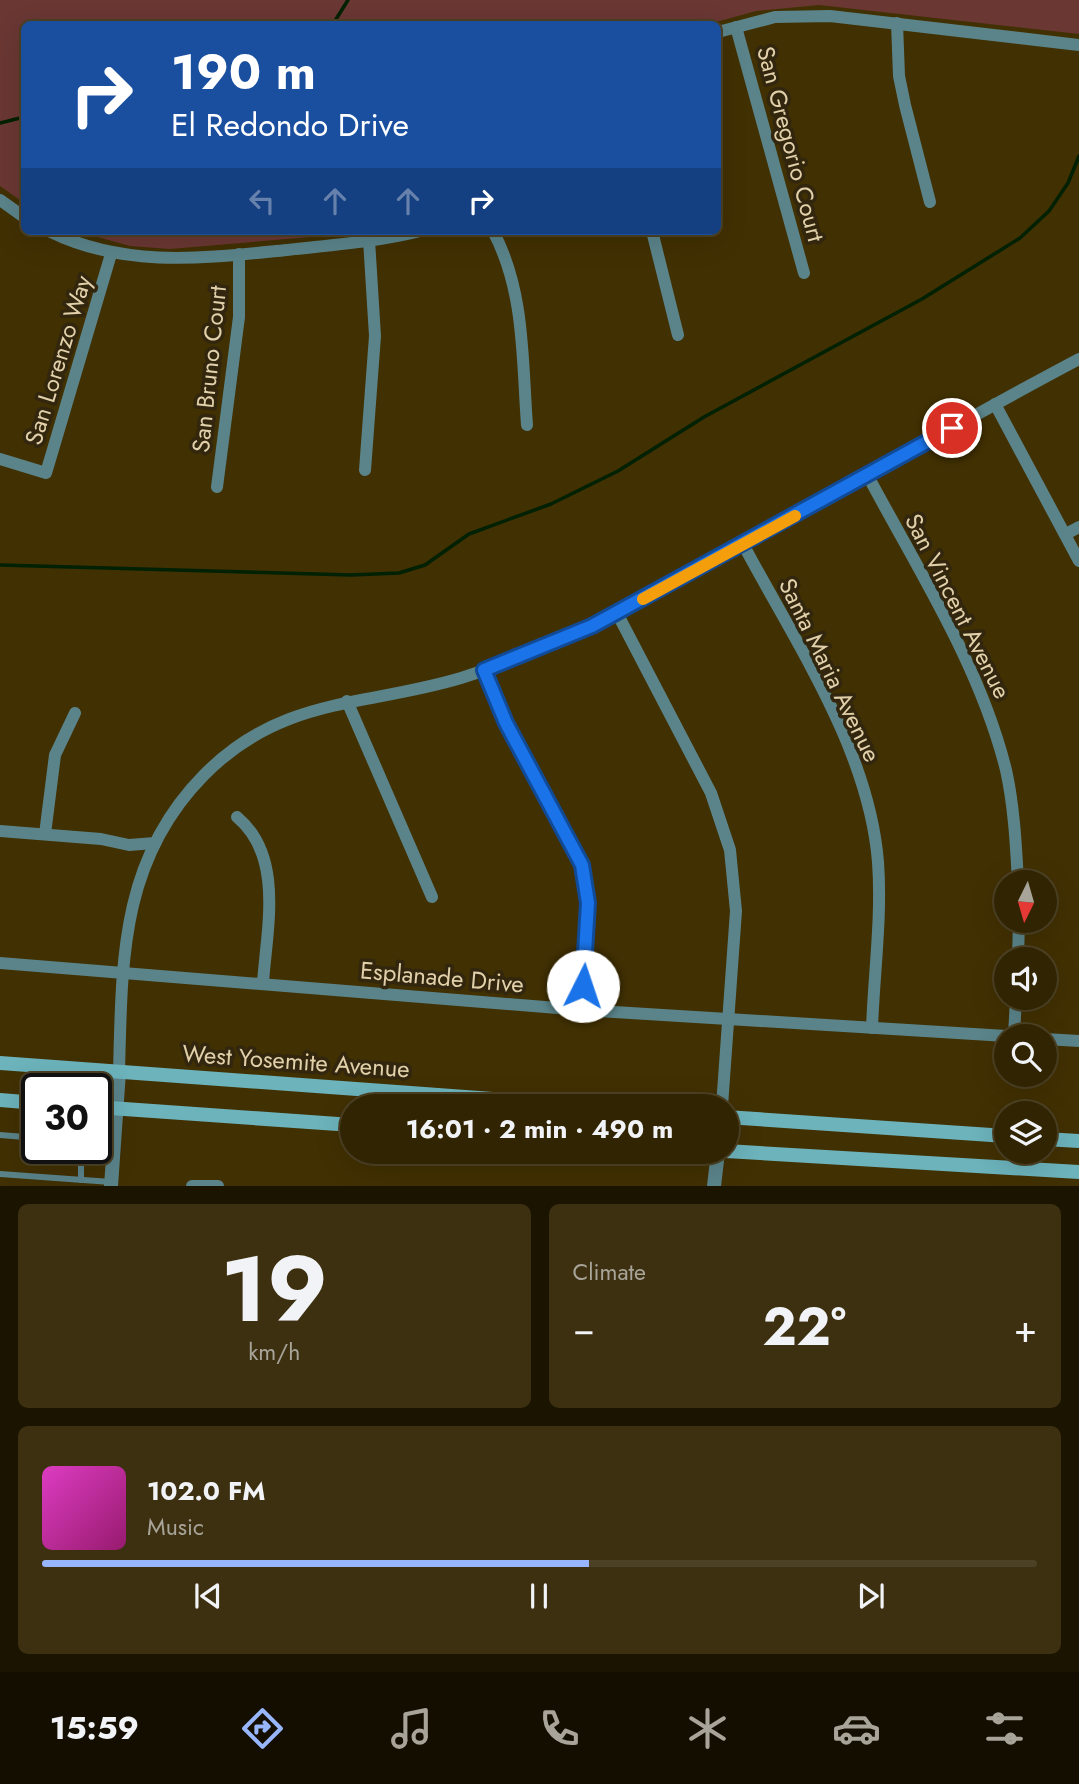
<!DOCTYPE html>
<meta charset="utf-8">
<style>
:root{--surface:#312402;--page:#3d3011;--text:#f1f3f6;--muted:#a8a499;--line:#4c4124;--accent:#97b6fd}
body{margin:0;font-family:Jost,sans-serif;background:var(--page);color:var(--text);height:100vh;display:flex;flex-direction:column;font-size:26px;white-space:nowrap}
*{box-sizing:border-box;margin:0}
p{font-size:23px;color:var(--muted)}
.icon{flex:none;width:38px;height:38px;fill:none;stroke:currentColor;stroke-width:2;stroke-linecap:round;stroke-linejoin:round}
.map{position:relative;height:1186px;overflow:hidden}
.side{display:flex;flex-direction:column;gap:18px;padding:18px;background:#1b1401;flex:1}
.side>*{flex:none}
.guide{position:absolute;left:21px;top:21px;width:700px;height:214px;border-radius:10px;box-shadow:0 7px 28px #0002,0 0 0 2px var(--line);background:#1a4fa0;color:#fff;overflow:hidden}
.needle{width:46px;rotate:185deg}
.buttons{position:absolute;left:994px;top:870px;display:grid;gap:14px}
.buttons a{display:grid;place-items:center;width:63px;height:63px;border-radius:50%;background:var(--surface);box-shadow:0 7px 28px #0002,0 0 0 2px var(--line);font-size:35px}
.speed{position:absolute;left:21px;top:1073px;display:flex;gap:14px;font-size:35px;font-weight:700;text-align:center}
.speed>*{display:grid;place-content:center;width:91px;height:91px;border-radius:50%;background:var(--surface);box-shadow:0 7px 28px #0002,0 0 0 2px var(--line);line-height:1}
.speed .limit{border:4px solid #111;border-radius:10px;background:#fff;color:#111}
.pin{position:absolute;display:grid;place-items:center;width:60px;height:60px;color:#fff;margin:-30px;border:4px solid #fff;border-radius:50%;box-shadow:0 2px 7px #0007}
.me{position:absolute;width:77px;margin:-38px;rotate:4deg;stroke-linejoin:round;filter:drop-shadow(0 0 5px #0008)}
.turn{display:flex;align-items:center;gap:24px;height:147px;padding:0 35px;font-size:32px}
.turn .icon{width:91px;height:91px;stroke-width:2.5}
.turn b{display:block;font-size:49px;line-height:60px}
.lanes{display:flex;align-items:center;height:66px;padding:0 35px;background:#0003;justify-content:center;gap:35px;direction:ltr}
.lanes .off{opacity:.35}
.big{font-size:52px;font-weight:700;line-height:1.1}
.side .tile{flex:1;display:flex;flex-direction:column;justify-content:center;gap:10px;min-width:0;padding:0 24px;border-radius:10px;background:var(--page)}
.side .dial{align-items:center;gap:0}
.dial b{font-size:91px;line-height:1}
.song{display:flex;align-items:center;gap:21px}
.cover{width:84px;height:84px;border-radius:10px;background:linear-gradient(135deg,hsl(310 70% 55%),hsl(320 70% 35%))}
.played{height:7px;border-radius:4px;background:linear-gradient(90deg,var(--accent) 55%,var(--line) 55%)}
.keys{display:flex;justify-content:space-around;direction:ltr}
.heat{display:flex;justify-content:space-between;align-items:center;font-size:38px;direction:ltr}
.side .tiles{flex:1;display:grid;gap:18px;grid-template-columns:1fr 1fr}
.tile:last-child{grid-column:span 2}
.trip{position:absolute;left:340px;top:1094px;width:399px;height:70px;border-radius:35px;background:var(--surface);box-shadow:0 7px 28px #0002,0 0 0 2px var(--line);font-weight:700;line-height:70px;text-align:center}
.tabs{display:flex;height:112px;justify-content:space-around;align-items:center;background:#140e01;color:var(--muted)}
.tabs .icon{width:49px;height:49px}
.tabs .active{color:var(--accent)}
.tabs b{font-size:32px;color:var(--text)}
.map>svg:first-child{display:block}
</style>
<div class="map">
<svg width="1079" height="1186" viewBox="0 0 1079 1186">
<rect width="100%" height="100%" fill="#413002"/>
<g fill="#6a3733">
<path d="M0,0H1079V34L819,5L756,11L709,24H24V203L0,186Z"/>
<path d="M76,231H381L170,249L130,246Z"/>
</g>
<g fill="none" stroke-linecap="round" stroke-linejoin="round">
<g stroke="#002103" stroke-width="3.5">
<path d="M333,24L348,0"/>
<path d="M0,123L24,117"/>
<path d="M0,565L351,575L399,573L425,565L469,534L551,504L618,471L704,417L922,299L1020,238L1049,211L1068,183L1079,156"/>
</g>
<g stroke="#5a848a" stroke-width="6">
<path d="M0,1135L37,1138"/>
<path d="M0,1174L111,1182"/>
<path d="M81,1180V1148"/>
</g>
<g stroke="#5a848a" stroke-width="12">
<path d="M897,23L899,76L905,105L930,202"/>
<path d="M736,27L804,273"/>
<path d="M718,32L775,17L830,16L1079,45"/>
<path d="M0,200L24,217"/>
<path d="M49,231C126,269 205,258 287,250C331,245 377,242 420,231"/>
<path d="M493,231C525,291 522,359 527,425"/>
<path d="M652,231L678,335"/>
<path d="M995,404L1079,561"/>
<path d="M0,459L46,473L111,254"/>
<path d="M365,470L375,336L369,240"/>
<path d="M868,476C918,570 980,665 1006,770C1014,806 1016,845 1018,882"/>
<path d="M217,487L239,317V254"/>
<path d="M1066,534L1079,527"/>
<path d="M743,544C795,642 869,749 878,862C882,916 874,973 872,1028"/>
<path d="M617,613L711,793L730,850L736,911L722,1106"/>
<path d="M484,670L506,723L581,865L588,903L582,1010"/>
<path d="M347,701L432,897"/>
<path d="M237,817C284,856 267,928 263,982"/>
<path d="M0,831L101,839L129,845L155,843"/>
<path d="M45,834L55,755L75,713"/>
<path d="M1018,959L1019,920"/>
<path d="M0,963L582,1010L1006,1036"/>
<path d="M1014,1036L1016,998"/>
<path d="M1045,1039L1079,1041"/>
<path d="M119,1072C122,961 120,860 204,775C282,696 364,707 461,678C556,649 639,601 726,554C844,489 960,422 1079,359"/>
<path d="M192,1186H218"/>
</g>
<g stroke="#5a848a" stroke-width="14">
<path d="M111,1186L119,1072"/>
<path d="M714,1186L718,1152"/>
</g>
<g stroke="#6cb3bc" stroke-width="14">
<path d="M0,1063L589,1106"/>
<path d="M0,1100L37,1103"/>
<path d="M96,1107L352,1125"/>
<path d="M726,1117L1006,1136"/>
<path d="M1045,1139L1079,1141"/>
<path d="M726,1151L1079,1172"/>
</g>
</g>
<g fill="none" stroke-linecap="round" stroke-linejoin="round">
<g stroke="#114b97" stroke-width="18">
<path id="route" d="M583,986L588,903L582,865L506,723L484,670L592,626L952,428"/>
</g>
<use href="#route" stroke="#1a73e8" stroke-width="12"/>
<path stroke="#f59e0b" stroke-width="12" d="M643,599L795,516"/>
</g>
<g text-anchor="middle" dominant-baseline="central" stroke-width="7" stroke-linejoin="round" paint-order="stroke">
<g font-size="24" fill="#e1d0aa" stroke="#32270e">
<text transform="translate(791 144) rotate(75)">San Gregorio Court</text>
<text transform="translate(58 360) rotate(-73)">San Lorenzo Way</text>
<text transform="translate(209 369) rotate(-84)">San Bruno Court</text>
<text transform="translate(958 606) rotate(63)">San Vincent Avenue</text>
<text transform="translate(830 670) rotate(64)">Santa Maria Avenue</text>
<text transform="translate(442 977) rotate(5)">Esplanade Drive</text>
<text transform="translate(296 1061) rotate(4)">West Yosemite Avenue</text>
</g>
</g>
</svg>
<div class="buttons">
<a><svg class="needle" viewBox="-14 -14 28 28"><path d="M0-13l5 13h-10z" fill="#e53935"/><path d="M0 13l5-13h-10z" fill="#a8a499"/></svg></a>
<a><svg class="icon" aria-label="sound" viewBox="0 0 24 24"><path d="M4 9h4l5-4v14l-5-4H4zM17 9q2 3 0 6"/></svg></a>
<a><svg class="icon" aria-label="search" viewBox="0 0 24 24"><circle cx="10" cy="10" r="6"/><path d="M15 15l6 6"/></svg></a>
<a><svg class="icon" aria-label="layers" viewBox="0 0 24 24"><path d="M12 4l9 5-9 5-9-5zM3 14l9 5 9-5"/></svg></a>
</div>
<div class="speed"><div class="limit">30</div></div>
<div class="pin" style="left:952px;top:428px;background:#d93025"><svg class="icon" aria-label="arrive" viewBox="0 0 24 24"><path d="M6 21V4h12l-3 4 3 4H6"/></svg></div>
<svg class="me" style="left:583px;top:986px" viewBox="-20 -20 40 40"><circle r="19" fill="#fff"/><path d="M0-13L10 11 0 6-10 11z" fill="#1a73e8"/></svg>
<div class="trip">16:01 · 2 min · 490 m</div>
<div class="guide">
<div class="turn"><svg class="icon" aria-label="right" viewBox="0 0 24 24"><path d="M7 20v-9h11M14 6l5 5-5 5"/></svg><div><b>190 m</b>El Redondo Drive</div></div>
<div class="lanes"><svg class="icon off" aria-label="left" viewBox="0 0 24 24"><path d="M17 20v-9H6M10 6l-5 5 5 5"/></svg><svg class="icon off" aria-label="ahead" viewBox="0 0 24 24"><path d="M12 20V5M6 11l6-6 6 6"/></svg><svg class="icon off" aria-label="ahead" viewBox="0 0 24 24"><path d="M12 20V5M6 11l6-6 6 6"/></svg><svg class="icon" aria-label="right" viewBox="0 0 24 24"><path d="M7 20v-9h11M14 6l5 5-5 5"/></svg></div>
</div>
</div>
<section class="side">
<div class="tiles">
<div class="tile dial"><b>19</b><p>km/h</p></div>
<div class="tile"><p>Climate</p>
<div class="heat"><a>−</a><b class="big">22°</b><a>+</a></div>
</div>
<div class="tile">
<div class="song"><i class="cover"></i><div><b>102.0 FM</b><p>Music</p></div></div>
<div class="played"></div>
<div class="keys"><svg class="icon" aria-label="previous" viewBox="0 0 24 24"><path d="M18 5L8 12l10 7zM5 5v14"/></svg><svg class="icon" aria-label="pause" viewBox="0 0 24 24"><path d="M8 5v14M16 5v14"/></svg><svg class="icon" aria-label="next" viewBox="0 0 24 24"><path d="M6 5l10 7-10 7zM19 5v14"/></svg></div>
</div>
</div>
</section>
<nav class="tabs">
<b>15:59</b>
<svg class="icon active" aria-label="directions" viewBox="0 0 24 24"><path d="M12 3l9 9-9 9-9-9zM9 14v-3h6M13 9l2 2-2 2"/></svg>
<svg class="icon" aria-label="music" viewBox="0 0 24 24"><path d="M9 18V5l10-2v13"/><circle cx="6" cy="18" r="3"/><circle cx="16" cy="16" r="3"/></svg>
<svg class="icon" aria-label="phone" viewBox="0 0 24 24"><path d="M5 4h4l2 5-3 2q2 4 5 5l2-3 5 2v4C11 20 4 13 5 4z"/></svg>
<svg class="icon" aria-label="climate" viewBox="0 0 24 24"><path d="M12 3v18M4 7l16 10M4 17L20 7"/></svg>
<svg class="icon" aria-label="car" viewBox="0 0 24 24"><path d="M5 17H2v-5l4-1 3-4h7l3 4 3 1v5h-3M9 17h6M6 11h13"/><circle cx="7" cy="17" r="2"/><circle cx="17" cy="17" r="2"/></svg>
<svg class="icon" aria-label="filters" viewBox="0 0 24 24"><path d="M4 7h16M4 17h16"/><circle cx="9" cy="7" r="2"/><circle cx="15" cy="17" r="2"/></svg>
</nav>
